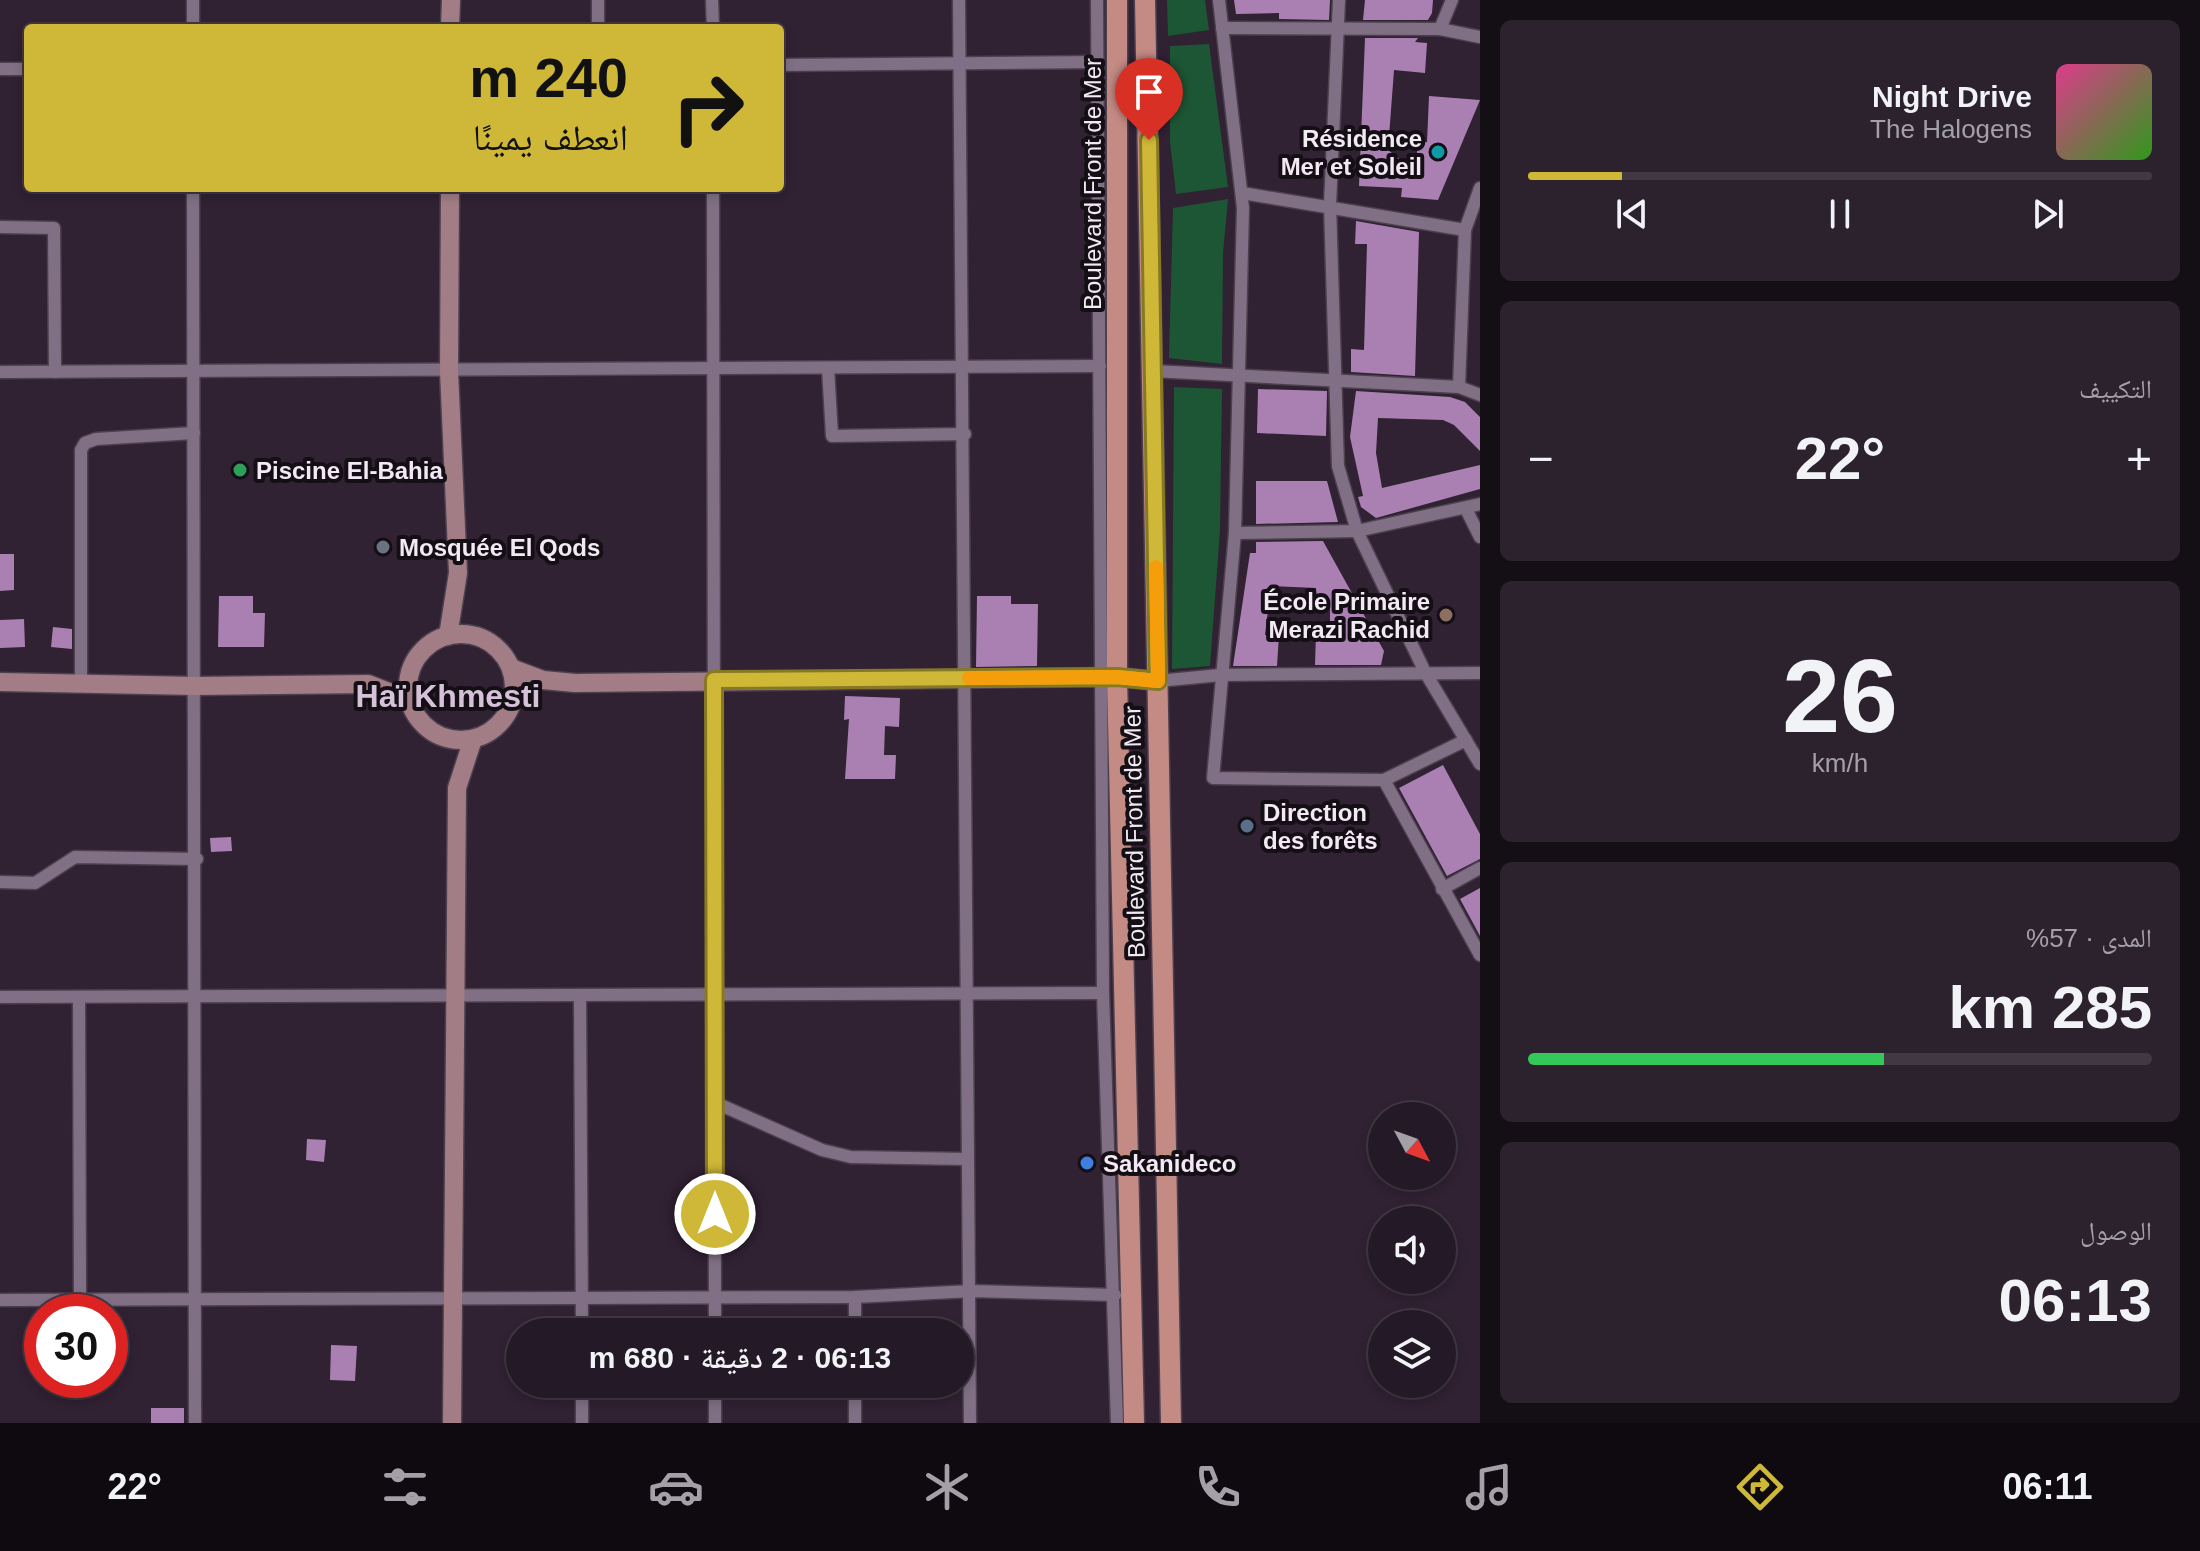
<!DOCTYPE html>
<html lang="ar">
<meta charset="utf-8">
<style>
:root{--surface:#241926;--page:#2c222e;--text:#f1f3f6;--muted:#a3a0a7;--line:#413843;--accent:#cfb837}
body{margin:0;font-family:Arial,"Noto Naskh Arabic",sans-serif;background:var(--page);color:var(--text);direction:rtl;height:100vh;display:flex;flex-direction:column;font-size:30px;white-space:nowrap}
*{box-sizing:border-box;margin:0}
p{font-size:26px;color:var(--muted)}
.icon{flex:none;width:44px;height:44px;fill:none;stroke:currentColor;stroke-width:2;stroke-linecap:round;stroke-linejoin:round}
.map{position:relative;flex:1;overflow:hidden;direction:ltr}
.details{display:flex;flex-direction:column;gap:20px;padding:20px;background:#140e15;width:720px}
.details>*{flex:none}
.top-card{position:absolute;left:24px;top:24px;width:760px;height:168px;border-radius:8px;box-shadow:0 4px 12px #0003,0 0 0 2px var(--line);direction:rtl;background:#cfb837;color:#111;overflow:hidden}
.needle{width:52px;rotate:131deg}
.buttons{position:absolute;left:1368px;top:1102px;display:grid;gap:16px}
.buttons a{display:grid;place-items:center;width:88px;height:88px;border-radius:50%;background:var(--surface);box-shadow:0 4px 12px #0003,0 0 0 2px var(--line);font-size:40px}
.speed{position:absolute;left:24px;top:1294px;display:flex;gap:16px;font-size:40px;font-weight:700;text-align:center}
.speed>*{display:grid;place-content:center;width:104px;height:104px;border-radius:50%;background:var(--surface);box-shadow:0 4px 12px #0003,0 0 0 2px var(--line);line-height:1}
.speed .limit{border:12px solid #d22;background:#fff;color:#111}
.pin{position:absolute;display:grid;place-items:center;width:68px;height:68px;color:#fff;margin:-82px -34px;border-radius:50% 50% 50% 0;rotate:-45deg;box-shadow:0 0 8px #0007}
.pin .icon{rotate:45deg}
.me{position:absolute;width:88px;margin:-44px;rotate:0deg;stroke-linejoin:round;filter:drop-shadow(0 0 6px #0008)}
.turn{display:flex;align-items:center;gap:28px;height:168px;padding:0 24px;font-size:36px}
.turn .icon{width:104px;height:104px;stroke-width:2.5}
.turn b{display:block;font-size:56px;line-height:68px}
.big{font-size:60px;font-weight:600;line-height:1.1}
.details .widget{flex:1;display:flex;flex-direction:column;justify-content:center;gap:12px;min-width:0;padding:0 28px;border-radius:12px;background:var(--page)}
.details .dial{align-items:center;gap:0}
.dial b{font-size:104px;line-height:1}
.song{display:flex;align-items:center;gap:24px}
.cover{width:96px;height:96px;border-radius:12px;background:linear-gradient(135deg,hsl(330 70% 55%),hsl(110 70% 35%))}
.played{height:8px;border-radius:4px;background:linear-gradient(90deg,var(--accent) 15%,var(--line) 15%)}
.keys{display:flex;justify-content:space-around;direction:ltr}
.heat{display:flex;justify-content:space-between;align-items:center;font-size:44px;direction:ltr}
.charge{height:12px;border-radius:6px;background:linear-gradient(90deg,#34c759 57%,var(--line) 0)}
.trip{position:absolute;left:506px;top:1318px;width:468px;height:80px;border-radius:40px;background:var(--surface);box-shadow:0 4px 12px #0003,0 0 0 2px var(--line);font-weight:600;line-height:80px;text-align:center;direction:rtl}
.tab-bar{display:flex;height:128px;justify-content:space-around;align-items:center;background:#0e0a0f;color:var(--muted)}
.tab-bar .icon{width:56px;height:56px}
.tab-bar .active{color:var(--accent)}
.tab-bar b{font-size:36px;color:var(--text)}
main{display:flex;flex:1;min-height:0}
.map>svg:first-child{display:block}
</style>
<main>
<section class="details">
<div class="widget">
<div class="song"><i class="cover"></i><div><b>Night Drive</b><p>The Halogens</p></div></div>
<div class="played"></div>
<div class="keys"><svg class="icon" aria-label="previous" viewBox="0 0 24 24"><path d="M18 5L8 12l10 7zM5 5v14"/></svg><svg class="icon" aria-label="pause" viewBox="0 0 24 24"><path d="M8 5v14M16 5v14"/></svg><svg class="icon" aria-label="next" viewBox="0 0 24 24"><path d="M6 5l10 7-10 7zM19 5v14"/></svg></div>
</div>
<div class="widget"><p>التكييف</p>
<div class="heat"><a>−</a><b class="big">22°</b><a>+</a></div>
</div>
<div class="widget dial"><b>26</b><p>km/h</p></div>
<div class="widget"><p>المدى · 57%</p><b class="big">285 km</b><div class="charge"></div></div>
<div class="widget"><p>الوصول</p><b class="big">06:13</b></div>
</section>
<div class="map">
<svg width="1480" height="1423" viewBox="0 0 1480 1423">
<rect width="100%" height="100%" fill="#302133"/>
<g fill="#1d5635">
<path d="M1167,0H1205L1209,30L1168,36Z"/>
<path d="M1209,44L1228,187L1176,194L1170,142V46Z"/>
<path d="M1228,199L1223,253L1222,364L1169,358L1173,208Z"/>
<path d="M1174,387L1222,389L1220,530L1210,666L1172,669Z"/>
</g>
<g fill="#aa80b3">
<path d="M1234,0H1330L1329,20L1279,19V13L1236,14Z"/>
<path d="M1365,0H1433L1432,13L1428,20H1363Z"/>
<path d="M1365,38H1418L1415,42L1427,43L1425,73L1394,70L1388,150L1401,160H1416L1418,144L1427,142L1429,96L1480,100L1438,200L1401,197L1402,188L1359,186Z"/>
<path d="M1356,221L1419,232L1415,376L1351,372V349L1364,350L1367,244H1355Z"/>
<path d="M1258,389L1327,391L1326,436L1257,433Z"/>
<path d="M1356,391L1450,397L1465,402L1480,417V451L1454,425L1443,420L1378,418L1376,453L1382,488L1480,465V489L1376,518L1361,507L1358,497L1363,496L1350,437Z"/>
<path d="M1256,481H1327L1338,522L1256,524Z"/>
<path d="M1323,541L1384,651L1381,665H1315L1316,632L1330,633V608H1317L1316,588L1271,586L1265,635H1279L1277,666H1233L1250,553H1256V542Z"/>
<path d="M0,554H14V590L0,591Z"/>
<path d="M219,596H253V613H265L264,647H218Z"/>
<path d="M977,596H1011V604H1038L1037,666L976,667Z"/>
<path d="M24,619L25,647L0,648V620Z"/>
<path d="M53,627L72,629V649L51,647Z"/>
<path d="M845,696L900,698L899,727L885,726L884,755H896L895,779H845L849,719L844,720Z"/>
<path d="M1443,765L1480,834V859L1447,876L1399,788Z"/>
<path d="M231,837L232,851L211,852L210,838Z"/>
<path d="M1480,888V936L1460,899Z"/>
<path d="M307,1139L326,1140L324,1162L306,1160Z"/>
<path d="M331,1345L357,1346L355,1381L330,1380Z"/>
<rect x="151" y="1408" width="33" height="15"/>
</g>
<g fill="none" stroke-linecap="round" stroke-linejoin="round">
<g stroke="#4c404f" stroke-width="15">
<g id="street">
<path d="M193,0V28"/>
<path d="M598,0V28"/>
<path d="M712,0L713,28"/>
<path d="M959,0L970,1423"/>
<path d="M1097,0L1103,993L1117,1423"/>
<path d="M1219,0L1243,208L1235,533L1213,778L1384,780L1480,955"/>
<path d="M1339,0L1330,205L1338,466L1357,531L1425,672L1480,764"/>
<path d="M1452,0L1440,29L1480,37"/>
<path d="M1222,28L1440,29"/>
<path d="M780,65L1097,62"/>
<path d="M0,69H28"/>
<path d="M193,188L195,1423"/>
<path d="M713,188L715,1332"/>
<path d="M1242,193L1465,230L1480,188"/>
<path d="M0,227L54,228L55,372"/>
<path d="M828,368L832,436L965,434"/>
<path d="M1153,371L1459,387L1480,395"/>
<path d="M0,372L1100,366"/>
<path d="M1459,387L1465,230"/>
<path d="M1466,509L1480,537"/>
<path d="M1235,533L1357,531L1480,504"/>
<path d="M1158,681L1220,675L1480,673"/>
<path d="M81,684V450L85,443L96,439L194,433"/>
<path d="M1384,780L1466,740"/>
<path d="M0,882L35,883L75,857L197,859"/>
<path d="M1442,889L1480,868"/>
<path d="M580,996L582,1332"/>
<path d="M0,997L1103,993"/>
<path d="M79,997L80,1299"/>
<path d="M716,1103L822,1150L851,1157L966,1159"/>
<path d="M855,1297V1332"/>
<path d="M0,1300L855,1297L972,1291L1115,1295"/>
<path d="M582,1384V1423"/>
<path d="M855,1384V1423"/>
<path d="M715,1423V1384"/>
</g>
</g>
<g stroke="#4c404f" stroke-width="21">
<g id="secondary">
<path d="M450,28L451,0"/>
<circle cx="461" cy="687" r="53"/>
<path d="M448,636L458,573L449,371L450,188"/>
<path d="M511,668L543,680L575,683L1117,677L1158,681"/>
<path d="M0,682L196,686L368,684L409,700"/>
<path d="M452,1423L457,788L473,739"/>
</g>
</g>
<g stroke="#4c404f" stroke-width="23">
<g id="primary">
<path d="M1117,0V677L1134,1423"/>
<path d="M1145,0L1171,1423"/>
</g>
</g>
<use href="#street" stroke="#817085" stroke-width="12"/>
<use href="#secondary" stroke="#a27d85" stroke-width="18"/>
<use href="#primary" stroke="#c48a84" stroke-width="20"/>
</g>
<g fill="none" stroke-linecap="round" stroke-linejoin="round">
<g stroke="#877824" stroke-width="20">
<path id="route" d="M715,1214L714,680L1117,677L1158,681L1149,140"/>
</g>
<use href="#route" stroke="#cfb837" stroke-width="14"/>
<path stroke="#f59e0b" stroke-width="14" d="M969,678L1117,677L1158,681L1156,567"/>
</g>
<circle fill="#0f9aa8" stroke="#140e15" stroke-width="3" cx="1438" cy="152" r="8"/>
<circle fill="#2e9e5b" stroke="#140e15" stroke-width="3" cx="240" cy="470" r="8"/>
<circle fill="#6b7280" stroke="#140e15" stroke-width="3" cx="383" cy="547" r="8"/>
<circle fill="#8d6e63" stroke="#140e15" stroke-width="3" cx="1446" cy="615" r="8"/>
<circle fill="#5c6f8a" stroke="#140e15" stroke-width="3" cx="1247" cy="826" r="8"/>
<circle fill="#3f7fe0" stroke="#140e15" stroke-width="3" cx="1087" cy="1163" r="8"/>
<g text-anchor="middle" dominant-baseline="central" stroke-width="8" stroke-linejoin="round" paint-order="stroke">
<g font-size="24" font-weight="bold" fill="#f3e9f5" stroke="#140e15" text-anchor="start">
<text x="1422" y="138" text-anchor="end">Résidence<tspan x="1422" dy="28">Mer et Soleil</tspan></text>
<text x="256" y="470">Piscine El-Bahia</text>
<text x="399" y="547">Mosquée El Qods</text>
<text x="1430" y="601" text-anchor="end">École Primaire<tspan x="1430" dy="28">Merazi Rachid</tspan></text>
<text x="1263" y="812">Direction<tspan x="1263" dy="28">des forêts</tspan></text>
<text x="1103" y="1163">Sakanideco</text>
</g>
<g font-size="24" fill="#f3e9f5" stroke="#140e15">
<text transform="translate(1092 184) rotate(-90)">Boulevard Front de Mer</text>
<text transform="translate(1134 832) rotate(-91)">Boulevard Front de Mer</text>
</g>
<g font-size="32" font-weight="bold" fill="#d5c2d9" stroke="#140e15">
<text x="448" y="696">Haï Khmesti</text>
</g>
</g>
</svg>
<div class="buttons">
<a><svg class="needle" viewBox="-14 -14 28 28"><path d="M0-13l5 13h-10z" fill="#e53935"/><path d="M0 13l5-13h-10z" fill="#a3a0a7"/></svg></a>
<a><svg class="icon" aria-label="sound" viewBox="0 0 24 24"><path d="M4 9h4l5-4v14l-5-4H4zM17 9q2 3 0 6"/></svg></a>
<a><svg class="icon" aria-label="layers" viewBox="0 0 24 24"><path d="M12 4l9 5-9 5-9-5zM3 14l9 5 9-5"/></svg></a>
</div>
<div class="speed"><div class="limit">30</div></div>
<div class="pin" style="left:1149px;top:140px;background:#d93025"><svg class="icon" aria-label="arrive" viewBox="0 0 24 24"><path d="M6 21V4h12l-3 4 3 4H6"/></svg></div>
<svg class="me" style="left:715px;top:1214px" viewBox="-20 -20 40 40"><circle r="17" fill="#cfb837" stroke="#fff" stroke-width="3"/><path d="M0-11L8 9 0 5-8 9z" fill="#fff"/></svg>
<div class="trip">06:13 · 2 دقيقة · 680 m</div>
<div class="top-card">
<div class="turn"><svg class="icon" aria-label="right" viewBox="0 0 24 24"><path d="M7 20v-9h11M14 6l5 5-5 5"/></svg><div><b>240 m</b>انعطف يمينًا</div></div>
</div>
</div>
</main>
<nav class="tab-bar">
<b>06:11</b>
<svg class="icon active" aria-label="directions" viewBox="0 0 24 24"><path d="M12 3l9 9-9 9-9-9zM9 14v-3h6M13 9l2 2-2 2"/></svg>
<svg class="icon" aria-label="music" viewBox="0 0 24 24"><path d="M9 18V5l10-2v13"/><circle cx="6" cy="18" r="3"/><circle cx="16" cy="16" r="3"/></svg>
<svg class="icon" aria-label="phone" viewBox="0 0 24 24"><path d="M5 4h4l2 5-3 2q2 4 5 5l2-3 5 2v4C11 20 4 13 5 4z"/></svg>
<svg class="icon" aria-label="climate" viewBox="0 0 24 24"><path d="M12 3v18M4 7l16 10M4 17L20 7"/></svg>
<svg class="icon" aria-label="car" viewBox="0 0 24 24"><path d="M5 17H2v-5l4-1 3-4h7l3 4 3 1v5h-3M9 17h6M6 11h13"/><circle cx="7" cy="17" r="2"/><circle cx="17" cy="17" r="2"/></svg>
<svg class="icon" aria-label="filters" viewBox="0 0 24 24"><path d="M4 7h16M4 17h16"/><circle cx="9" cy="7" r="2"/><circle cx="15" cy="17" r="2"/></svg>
<b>22°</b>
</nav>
